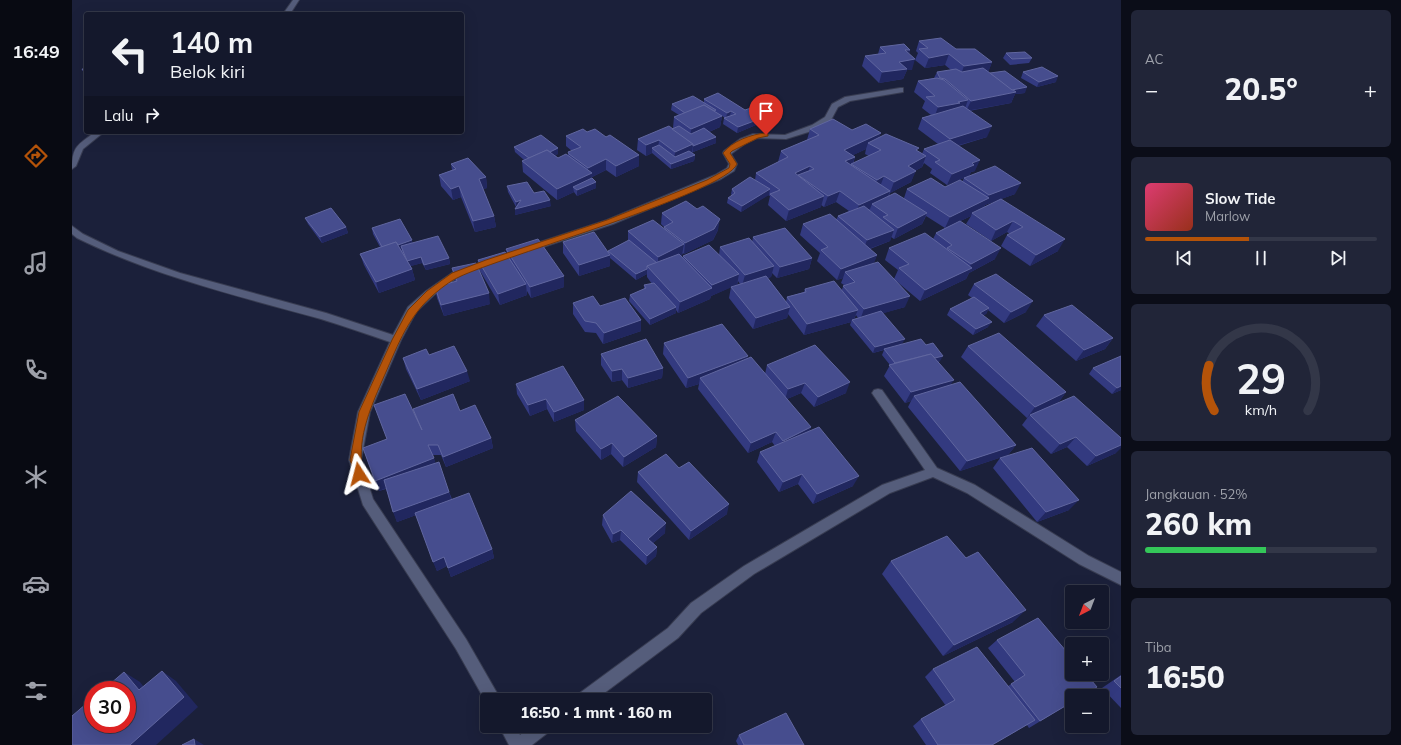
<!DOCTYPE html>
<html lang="id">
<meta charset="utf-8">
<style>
:root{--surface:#14182c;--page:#212538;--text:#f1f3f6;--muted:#9da0a9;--line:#333748;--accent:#b45309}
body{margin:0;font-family:Mulish,sans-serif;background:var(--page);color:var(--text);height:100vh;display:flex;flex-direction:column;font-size:15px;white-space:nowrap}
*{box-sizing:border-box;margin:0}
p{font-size:13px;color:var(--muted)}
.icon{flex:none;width:22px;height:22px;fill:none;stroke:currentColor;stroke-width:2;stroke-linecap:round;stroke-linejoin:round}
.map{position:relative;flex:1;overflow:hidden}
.side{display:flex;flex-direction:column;gap:10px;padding:10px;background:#0b0d18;width:280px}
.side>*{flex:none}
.banner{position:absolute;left:12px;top:12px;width:380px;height:122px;border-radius:4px;box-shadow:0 4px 16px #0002,0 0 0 1px var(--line);background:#14182c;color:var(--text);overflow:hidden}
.needle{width:26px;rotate:222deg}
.buttons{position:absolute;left:993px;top:585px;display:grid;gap:8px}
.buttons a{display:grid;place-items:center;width:44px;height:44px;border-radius:4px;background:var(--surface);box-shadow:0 4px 16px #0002,0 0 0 1px var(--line);font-size:20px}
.speed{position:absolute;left:12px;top:681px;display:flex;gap:8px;font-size:20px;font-weight:700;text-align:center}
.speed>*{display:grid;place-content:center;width:52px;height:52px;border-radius:50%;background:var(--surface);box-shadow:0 4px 16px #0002,0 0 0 1px var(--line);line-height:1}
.speed .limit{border:6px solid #d22;background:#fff;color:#111}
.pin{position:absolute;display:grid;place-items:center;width:34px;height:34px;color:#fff;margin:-41px -17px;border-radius:50% 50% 50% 0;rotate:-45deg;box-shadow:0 0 4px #0007}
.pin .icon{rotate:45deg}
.me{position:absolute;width:44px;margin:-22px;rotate:351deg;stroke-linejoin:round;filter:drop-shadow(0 0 3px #0008)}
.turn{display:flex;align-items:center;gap:14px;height:84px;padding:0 20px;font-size:18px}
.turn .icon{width:52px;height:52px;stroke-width:2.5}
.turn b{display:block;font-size:28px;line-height:34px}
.then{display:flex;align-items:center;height:38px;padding:0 20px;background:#0003;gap:8px;font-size:15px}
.big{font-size:30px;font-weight:800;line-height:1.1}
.side .card{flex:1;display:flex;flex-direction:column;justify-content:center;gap:6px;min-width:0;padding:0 14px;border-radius:6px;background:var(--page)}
.side .dial{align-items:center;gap:0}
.dial svg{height:104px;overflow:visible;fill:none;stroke:var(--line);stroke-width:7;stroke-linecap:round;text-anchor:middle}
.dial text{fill:var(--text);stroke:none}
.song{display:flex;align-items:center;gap:12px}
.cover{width:48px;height:48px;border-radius:6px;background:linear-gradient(135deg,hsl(340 70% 55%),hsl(10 70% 35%))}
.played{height:4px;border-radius:2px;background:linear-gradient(90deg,var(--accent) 45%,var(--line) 45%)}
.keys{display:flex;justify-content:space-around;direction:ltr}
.heat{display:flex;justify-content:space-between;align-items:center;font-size:22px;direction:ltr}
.charge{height:6px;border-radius:3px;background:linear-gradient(90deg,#34c759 52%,var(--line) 0)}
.trip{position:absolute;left:408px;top:693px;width:232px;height:40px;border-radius:4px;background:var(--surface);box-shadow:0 4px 16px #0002,0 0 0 1px var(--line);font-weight:800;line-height:40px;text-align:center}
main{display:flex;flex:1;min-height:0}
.menu{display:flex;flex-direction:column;width:72px;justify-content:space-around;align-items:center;background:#080a12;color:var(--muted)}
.menu .icon{width:28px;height:28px}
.menu .on{color:var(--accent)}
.menu b{font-size:18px;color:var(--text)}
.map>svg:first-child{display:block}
</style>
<main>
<nav class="menu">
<b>16:49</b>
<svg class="icon on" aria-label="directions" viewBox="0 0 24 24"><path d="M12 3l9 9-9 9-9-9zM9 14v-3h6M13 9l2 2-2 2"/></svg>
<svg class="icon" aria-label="music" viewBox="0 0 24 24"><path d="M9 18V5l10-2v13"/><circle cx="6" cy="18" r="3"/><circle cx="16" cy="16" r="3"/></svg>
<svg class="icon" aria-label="phone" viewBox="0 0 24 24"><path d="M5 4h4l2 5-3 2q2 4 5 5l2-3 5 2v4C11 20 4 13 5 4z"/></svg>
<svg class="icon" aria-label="climate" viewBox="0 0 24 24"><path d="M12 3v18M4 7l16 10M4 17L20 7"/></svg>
<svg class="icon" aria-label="car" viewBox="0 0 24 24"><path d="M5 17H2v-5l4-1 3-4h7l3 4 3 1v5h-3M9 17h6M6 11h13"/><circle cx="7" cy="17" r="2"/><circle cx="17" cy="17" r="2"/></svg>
<svg class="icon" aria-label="filters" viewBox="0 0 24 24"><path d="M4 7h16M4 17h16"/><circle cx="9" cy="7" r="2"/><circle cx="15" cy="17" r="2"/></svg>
</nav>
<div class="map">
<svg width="1049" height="745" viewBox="0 0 1049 745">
<rect width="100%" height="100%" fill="#1b203a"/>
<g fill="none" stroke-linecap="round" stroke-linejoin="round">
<g stroke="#383c51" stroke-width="2">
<g id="minor">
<path d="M221,0H227L218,14H211Z"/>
<path d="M828,88H831V92L778,101L766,107L759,120L746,129L714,139L685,138L674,143L659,154L665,164L662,171L649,179L541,224L459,251L456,252L451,249L453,247L535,220L643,175L655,168L657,164L651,153L652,151L668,139L681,134L713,135L740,125L753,117L760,104L773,97Z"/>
<path d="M23,132H32L11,149L4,166L0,169C0,146 6,145 23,132Z"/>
<path d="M0,226L11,234L46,251L108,273L254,313L321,335L336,307L354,291L380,273L418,259H424L426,261L424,263L386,277L362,295L344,312L329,340L298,412L289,460L301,499L394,639L429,700H415V704L384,649L291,505L277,460L286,412L318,342C295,334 272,326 249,319C166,296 82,276 5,238L0,234Z"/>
<path d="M806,389L810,390L865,468L903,485L1017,556L1049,572V585L1007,564L895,493L861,477L818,493L682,574L629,613L606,638L523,700H502L505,695L596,628L619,603L672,566L810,485L853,470L802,396L800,393L802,390Z"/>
<path d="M427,726H443L448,735L460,726H481L478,731L460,745H437Z"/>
</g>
</g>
<use href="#minor" fill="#555d7b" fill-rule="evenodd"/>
</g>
<g fill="#333a80" fill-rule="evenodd">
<path d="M847,41L884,49L920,62L916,72L953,93L943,94L939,103L897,111L915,137L886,146L903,171L899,172L897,176L943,194L929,199L986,251L958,266L929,246L935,235L938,234L935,232L919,241L894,224L899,216L882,224L923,259L897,273L894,279L848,301L823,280L833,307L811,313L830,344L814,349L868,361L866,362L879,385L944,445L936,455L888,471L836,407L839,401L833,403L812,376L818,365L810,355L812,350L801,353L778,325L779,322L732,335L716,314L715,318L681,329L657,298L659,287L639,296L638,299L606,313L604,310V313L578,325L557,301L558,295L572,289V285L580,284L575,277V274L564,280L538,258V266L507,276L491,253V242L536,252V251L556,241V231L592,228V227L589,224L590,213L646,230L641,240L612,254L611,253L610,255L609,256L610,258L611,256L647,255L648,247L680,242L681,237L740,258L737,269L705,278L700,273L699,277L696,278L714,302L715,297L732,292L733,289L769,291L772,285L769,283L771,278L765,280L745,261L748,253L728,235L731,224L764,220L766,216L777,211L764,202L752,207L749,205V207L714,221L696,205L698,196L696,195L669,212L655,203L656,198L660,196L659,194L660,189L683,180L684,173L706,162L709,151L735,140L738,129L780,130L807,137L846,151L850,154L852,149L866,144L846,129L850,118L859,115L850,108L853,101L842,92L846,81L862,78L865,72L879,70L873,65L853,68L843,60L846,53L844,51ZM794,149L793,154L797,156L781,164L783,157L781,155ZM852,163L860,169L858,173L875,185L892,178L890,182L873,187L835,189L832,198L817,196L818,193L839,182L843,171L850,167ZM927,200L912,207L913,205ZM854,216L873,228L864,233L861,239L817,248L813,260L826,270L822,279L801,264L805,255L798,249L818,241L819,237L822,239L850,224ZM666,281L668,284L660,287L665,285ZM784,315L786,318L782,319Z"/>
<path d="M808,47L838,50L837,54L840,70H835L831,79L807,83L790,66L793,56L806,54Z"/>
<path d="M934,53L960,58L957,63L938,65L931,58Z"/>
<path d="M951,72L984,82L965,87L949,78Z"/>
<path d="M632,99L691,122L665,133L651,124L652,118H653L650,116L648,127L637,132L644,143L621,152L620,153L623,155L622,161L599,169L580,153L574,156L565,150L566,139L601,128L602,117L607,115L599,110L600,104L632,102Z"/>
<path d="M494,136L567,166L544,177L534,170L520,177V178L524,188L505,196L502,192L485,200L451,172L450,161L452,160L443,152L442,147L486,148V154L483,155L486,158L496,155V152L500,151L494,146Z"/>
<path d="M379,164L414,177L415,188L411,189L422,216L424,227L403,232L389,197L381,200L369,186L367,175L380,170Z"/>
<path d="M435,186L462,193L479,206L443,215V209L444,207L436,192Z"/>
<path d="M233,218L274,227L276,233L250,243L236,224Z"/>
<path d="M300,228L341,243L377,258L378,264L354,270L350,263L338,266L340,269L343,280L307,293L292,265L288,254L308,247L301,234Z"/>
<path d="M434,249L492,287L459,298L455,291V295L428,305L408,271L406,260L435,255Z"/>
<path d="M380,268L418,304L372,316L365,298L363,287L383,282Z"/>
<path d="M902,284L954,312L932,323L916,310L914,314L911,315L916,327L901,335L875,315L878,309L900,298L896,295Z"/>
<path d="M501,303L528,306L569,320V331L531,344L524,333L513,332L501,314Z"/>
<path d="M972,315L1041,338L1033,349L1004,361L964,326Z"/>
<path d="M592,343L675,359L693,374L695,365L774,393L742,407L729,393L715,399L738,431L781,486L741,504L726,484L707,492L685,462L688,452L703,446L700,442L676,453L626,389L627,384L614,388L591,354Z"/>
<path d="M896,346L994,392L986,403L1044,453L1015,466L995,447L979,454L950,425L956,417L955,418L889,357Z"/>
<path d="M529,354L591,368L590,378L556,388L550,380L540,382L529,365Z"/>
<path d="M357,355L398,381L349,400L334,369L331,358Z"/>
<path d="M1021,368L1049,390L1040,394L1017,374Z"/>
<path d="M444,384L512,400V410L482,422L475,409L458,416L445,394Z"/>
<path d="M341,409L388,411L419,438L421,448L374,467L369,455H361L363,463L377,492L380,499L420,549L422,558L379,577L375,566L365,571L344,515L325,522L314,489L307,491L315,439L343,414Z"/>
<path d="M503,420L585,436L584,447L551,467L539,454L529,460L504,431Z"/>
<path d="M928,458L997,510L965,522L921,468Z"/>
<path d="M607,468L655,514L617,540L565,482L566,472Z"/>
<path d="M531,515L593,533L581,543L585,547L584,556L574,565L548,540L540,543L530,525Z"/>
<path d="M819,561L941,622L871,656L810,574Z"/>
<path d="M925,640L1000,702L957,728L955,725L920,745H854L841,726L849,719L874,706L853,677L861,669L936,686L943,682L916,648Z"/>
<path d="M1049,675V708L1030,688Z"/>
<path d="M667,735L732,745H666L664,741Z"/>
</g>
<g fill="#21275f">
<path d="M833,50H838L835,60Z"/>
<path d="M877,54L873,65L853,68L857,58Z"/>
<path d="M843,59L840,70H835L831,79L807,83L810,72L827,62Z"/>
<path d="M920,62L916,73L888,77L892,66Z"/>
<path d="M14,69V76L10,70Z"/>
<path d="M986,76L984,82L965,87L967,82Z"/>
<path d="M955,87L953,93L943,94L939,103L894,111L899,101L934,91Z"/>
<path d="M896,100L892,111L862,118L866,107L886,102Z"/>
<path d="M659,111L658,116L654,118L655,113Z"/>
<path d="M650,116L648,127L618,140L619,129Z"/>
<path d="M693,117L691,122L665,133L666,127Z"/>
<path d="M920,126L915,137L873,149L878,139Z"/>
<path d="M809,133L805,144L796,143L794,149L769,161L772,150Z"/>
<path d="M644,137V143L621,152V146Z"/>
<path d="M587,140L586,151L580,148V153L574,156V145Z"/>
<path d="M621,144L620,155H623L622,161L599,169V164L602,162L603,152Z"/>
<path d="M486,148V154L460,166L459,160Z"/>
<path d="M567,155V166L544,177V166Z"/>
<path d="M854,156L850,167L843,171H844L839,182L818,193L822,182L836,166Z"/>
<path d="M783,157L780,165L779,164L778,168L773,161Z"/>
<path d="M534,159V170L520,177V184L524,182V188L505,196V190L501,187L502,192L485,200V189L516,174V168Z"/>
<path d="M908,160L903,171L899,172L897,176L892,178L875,185L880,174L900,163Z"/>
<path d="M738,166L735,177L726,175L725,182L723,173Z"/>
<path d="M812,176L808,187L801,191L805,180Z"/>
<path d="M414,177L415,188L408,190L407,179Z"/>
<path d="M949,183L943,194L913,205L911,209L900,213L899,216L873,228L878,217L915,199L917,195Z"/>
<path d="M387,186L389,197L381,200L379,189Z"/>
<path d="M698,189L697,195L669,212L670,206Z"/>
<path d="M768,191L764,202L752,207L756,196Z"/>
<path d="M818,191L814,202L800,204L798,209L783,216L787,205Z"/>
<path d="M752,196L749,207L714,221L717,210Z"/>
<path d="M449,200L444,207V202Z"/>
<path d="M478,200L479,206L443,215V209Z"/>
<path d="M855,213L850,224L822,239L826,228Z"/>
<path d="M422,216L424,227L403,232L401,221Z"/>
<path d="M648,219L646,230L641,240L612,254L613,243Z"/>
<path d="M941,221L935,232L919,241L924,230Z"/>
<path d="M274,227L276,233L250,243L248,237Z"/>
<path d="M822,230L818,241L791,251L795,240Z"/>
<path d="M993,239L986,251L958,266L964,255Z"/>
<path d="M340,240L341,246H329L330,250L313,255L311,250Z"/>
<path d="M612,244L610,255L586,268V257Z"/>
<path d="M929,248L923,259L897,273L894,279L848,301L853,290L896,270L899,264Z"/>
<path d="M538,255V266L507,276V265Z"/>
<path d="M805,255L801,266L773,272L771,278L765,280L769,269Z"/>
<path d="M349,257L350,263L336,267L335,261Z"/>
<path d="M377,258L378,264L354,270L352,265Z"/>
<path d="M740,258L737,269L705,278L708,267Z"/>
<path d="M702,266L699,277L670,286L673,275Z"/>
<path d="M340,269L343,280L307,293L304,282Z"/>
<path d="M575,269V274L564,280V274Z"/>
<path d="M667,274L665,285L639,296L638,299L606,313L608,302L640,288V285Z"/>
<path d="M492,276V287L459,298L458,287Z"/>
<path d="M454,284L455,295L428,305L426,294Z"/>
<path d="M417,293L418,304L372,316L369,305Z"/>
<path d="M838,296L833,307L788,320L792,309Z"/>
<path d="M961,301L954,312L932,323L939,312Z"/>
<path d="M604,307V313L578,325V319Z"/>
<path d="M718,307L715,318L681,329L684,318Z"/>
<path d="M917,308L914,314L905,318L908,313Z"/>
<path d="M786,310L781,321L780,320L779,322L732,335L735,324Z"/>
<path d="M569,320V331L531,344L532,333Z"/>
<path d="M920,322L916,327L901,335L904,329Z"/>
<path d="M1041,338L1033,349L1004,361L1012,350Z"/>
<path d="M833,339L830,344L801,353L803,347Z"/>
<path d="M676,356L673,367L628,378L627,384L614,388L616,378Z"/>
<path d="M871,356L868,361L824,373L826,367Z"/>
<path d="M591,368L590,378L556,388V378Z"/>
<path d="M550,369V380L540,382V371Z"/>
<path d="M395,371L398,381L349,400L345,389Z"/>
<path d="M882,380L875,390L842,396L839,401L833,403L839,392Z"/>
<path d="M778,382L774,393L742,407L746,397Z"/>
<path d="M733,383L729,393L713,400L716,389Z"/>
<path d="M1049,386V390L1040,394L1045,388Z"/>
<path d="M994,392L986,403L958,415L955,418L963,407Z"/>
<path d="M474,399L475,409L458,416L456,405Z"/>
<path d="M512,400V410L482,422V412Z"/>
<path d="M739,427L735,438L707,451L711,441Z"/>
<path d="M704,432L700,442L676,453L679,443Z"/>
<path d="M585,436L584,447L551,467L552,457Z"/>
<path d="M1004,437L995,447L979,454L988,444Z"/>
<path d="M419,438L421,448L374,467L371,457Z"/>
<path d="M540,443L539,454L529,460V449Z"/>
<path d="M944,445L936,455L888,471L895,461Z"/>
<path d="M1049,445V448L1044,453L1015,466L1024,456Z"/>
<path d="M362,458L365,468L307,491L303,481Z"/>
<path d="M730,474L726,484L707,492L711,482Z"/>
<path d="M787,476L781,486L741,504L745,494Z"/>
<path d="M377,492L380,502L325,522L321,512Z"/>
<path d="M1007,500L997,510L965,522L974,512Z"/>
<path d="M657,504L655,514L617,540L619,531Z"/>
<path d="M594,523L593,533L575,548L576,539Z"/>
<path d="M549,530L548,540L540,543L541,534Z"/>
<path d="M585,547L584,556L574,565L575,556Z"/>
<path d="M420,549L422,558L379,577L376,568Z"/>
<path d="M372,557L375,566L365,571L361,562Z"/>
<path d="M954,610L941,622L871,656L882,645Z"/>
<path d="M90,671L104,681L126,707L84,745H58Z"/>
<path d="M52,672L68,682L82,700L67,690Z"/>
<path d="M122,739L132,745H123Z"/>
</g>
<g fill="#464d8e" stroke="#60669f">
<path d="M869,38L884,49H903L920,62L892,66L877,54L857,58L847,49L856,48L847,41Z"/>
<path d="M832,44L838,50H833L843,59L827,62L835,69L810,72L793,56L814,53L808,47Z"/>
<path d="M953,52L960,58L940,59L934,53Z"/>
<path d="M14,64V69L10,70Z"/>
<path d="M970,67L986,76L967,82L951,72Z"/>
<path d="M911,68L944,92L899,101L873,79L868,78L865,72L884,69L890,72Z"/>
<path d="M933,71L955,87L940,90L918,73Z"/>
<path d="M865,78L872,80L896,100L886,102L888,103L866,107L854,97L863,96L846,81Z"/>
<path d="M646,93L673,110L679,108L693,117L666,127L652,118L664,114L659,111L655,113L632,99Z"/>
<path d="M621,96L644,110L642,111L632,105L613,113L600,104Z"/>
<path d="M632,105L650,116L619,129L602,117Z"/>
<path d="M891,106L920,126L878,139L850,118Z"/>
<path d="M761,119L780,130L794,124L809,133L772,150L783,157L773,161L818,191L787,205L768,191L756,196L726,175L742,169L738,166L723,173L752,196L717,210L698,194L708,190L684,173L716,157L709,151L747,135L738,129Z"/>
<path d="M597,126L621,144L603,152L587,140L574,145L566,139Z"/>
<path d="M607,126L619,134L632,128L644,137L621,146V144L600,129Z"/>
<path d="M511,129L515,132L523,129L534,137L538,135L567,155L544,166L534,159L516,168L497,154L496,152L509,147L494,136Z"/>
<path d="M814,134L847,148L844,150L854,156L836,166L844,171L822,182L812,176L805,180L779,164L809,150L796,143Z"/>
<path d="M469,135L486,148L478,152L475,150L457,158L442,147Z"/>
<path d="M878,140L908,160L900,163L902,165L880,174L863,162L868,160L852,149Z"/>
<path d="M587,145L603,157L617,151L623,155L599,164L580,148Z"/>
<path d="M475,150L486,158L494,154L520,173L485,189L450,161Z"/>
<path d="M396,158L414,177L407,179L422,216L401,221L387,186L379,189L367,175L384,169L379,164Z"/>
<path d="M923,166L949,183L917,195L892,178Z"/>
<path d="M678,177L698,189L670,206L656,198L663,193L660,189Z"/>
<path d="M520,178L524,182L505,190L501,187Z"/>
<path d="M859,178L873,187L888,180L917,198L878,217L835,189Z"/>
<path d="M455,182L462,193L472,191L478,200L443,209L449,200L444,202L435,186Z"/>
<path d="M823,193L855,213L826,228L811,217L816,215L800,204Z"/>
<path d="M929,199L993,239L964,255L935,235L951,227L941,221L924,230L900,213Z"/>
<path d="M614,201L625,209L631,206L648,219L642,229L613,243L592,227L601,222L590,213Z"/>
<path d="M792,206L822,230L795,240L766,216Z"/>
<path d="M259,208L274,227L248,237L233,218Z"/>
<path d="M758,214L805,255L769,269L749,250L756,247L731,224Z"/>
<path d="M328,219L340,240L326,245L324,242L310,247L300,228Z"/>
<path d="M581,220L612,244L586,257L556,231Z"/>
<path d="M888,221L929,248L899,264L875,248L880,245L864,233Z"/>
<path d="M713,228L740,258L708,267L681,237Z"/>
<path d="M522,232L538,255L507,265L491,242Z"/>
<path d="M853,233L900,268L853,290L827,268L837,264L817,248Z"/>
<path d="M366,236L377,258L352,265L349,257L335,261L329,246Z"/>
<path d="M677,238L702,266L673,275L648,247Z"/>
<path d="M466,239L492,276L458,287L434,249Z"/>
<path d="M557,240L585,263L575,266V269L564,274L536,251Z"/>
<path d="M324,242L340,269L304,282L288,254Z"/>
<path d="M637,245L667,274L640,285L611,256Z"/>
<path d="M433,252L454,284L426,294L406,260Z"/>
<path d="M607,254L640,288L608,302L575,266Z"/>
<path d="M806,262L838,296L792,309L771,286L783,282L773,272Z"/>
<path d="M404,263L417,293L369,305L363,287L385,281L380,268Z"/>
<path d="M924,274L961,301L939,312L902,284Z"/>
<path d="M694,276L718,307L684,318L659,287Z"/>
<path d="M762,281L786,310L735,324L715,297L734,292L733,289Z"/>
<path d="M582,283L604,307L578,319L558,295L574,288L572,285Z"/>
<path d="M521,296L528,306L553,298L569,320L532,333L524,323L513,321L501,303Z"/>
<path d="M902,297L917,308L908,313L920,322L904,329L878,309Z"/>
<path d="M1000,305L1041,338L1012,350L972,315Z"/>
<path d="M809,311L833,339L803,347L780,320Z"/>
<path d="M650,324L676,356L616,378L592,343Z"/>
<path d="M927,333L994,392L963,407L896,346Z"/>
<path d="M574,339L591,368L556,378L550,369L540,371L529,354Z"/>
<path d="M849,339L854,345L861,343L871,356L863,358L859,354L823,363L812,349Z"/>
<path d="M743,345L778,382L746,397L733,383L716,389L695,365Z"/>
<path d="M382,346L395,371L345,389L331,358L354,349L357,355Z"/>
<path d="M859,354L882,380L839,392L817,365Z"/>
<path d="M1049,356V386L1045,388L1021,368Z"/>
<path d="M679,357L739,427L711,441L704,432L679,443L628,378Z"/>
<path d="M491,366L512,400L482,412L474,399L456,405L444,384Z"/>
<path d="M888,382L944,445L895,461L842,396Z"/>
<path d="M333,394L350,430L341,409L381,394L388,411L403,405L419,438L371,457L366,445H356L362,458L303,481L291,448L315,439L302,405Z"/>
<path d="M546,396L585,436L552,457L540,443L529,449L503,420Z"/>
<path d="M1002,396L1049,438V445L1024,456L1004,437L988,444L958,415Z"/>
<path d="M747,427L787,476L745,494L730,474L711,482L688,452Z"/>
<path d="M960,448L1007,500L974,512L928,458Z"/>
<path d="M594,454L607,468L617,462L657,504L619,531L566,472Z"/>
<path d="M367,462L377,492L321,512L312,480Z"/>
<path d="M559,491L594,523L576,539L585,547L575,556L549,530L541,534L531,515Z"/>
<path d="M397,493L420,549L376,568L372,557L361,562L343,513Z"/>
<path d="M875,536L894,558L906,552L954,610L882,645L819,561Z"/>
<path d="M966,618L1000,658V674H1014L1025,687L1010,696H1000V702L968,721L939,684L953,675L925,640Z"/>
<path d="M905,647L963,720L920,745H866L849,719L883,700L861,669Z"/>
<path d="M90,671L112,697L58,745H0V716L21,698V724H55V690H31L52,672L67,690Z"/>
<path d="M1049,676V688L1042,681Z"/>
<path d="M714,713L732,745H672L667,735Z"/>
<path d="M122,739L123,745H110Z"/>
</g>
<path fill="#b45309" stroke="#753606" d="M694,133L696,134V136L686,138L660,151L658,153L665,164C653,193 428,257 387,277C378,281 368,289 360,296C334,319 324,350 310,381C298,409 283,443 292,474L287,478L284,477L278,460L287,412L320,340L336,310L355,291L380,273L414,260L535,220L635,180L657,168L658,164L651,153C660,141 680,134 694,133Z"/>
</svg>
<div class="buttons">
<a><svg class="needle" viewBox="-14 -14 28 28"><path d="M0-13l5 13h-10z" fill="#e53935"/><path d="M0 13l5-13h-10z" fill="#9da0a9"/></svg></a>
<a>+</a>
<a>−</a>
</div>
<div class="speed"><div class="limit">30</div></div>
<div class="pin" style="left:694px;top:135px;background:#d93025"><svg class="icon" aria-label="arrive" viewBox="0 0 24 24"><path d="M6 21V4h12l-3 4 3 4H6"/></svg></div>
<svg class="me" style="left:287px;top:474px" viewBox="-20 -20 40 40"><path d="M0-17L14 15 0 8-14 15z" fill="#b45309" stroke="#fff" stroke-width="4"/></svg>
<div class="trip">16:50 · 1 mnt · 160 m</div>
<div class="banner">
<div class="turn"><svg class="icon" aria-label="left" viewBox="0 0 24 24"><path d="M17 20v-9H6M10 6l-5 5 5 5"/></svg><div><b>140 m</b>Belok kiri</div></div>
<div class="then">Lalu<svg class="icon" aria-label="right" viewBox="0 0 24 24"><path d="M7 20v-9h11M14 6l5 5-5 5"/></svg></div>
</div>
</div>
<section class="side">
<div class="card"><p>AC</p>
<div class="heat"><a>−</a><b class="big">20.5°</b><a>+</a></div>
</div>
<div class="card">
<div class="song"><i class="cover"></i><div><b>Slow Tide</b><p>Marlow</p></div></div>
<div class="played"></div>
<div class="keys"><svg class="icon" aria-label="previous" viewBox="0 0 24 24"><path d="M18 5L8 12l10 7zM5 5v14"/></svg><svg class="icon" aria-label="pause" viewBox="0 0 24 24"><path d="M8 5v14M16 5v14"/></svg><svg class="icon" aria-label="next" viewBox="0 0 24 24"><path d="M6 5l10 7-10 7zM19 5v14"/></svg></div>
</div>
<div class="card dial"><svg viewBox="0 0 100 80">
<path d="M14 69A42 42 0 1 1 86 69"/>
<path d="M14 69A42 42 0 0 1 10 34" stroke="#b45309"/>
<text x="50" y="56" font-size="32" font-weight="700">29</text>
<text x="50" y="72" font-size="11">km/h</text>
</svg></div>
<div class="card"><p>Jangkauan · 52%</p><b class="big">260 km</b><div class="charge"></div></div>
<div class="card"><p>Tiba</p><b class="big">16:50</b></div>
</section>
</main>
